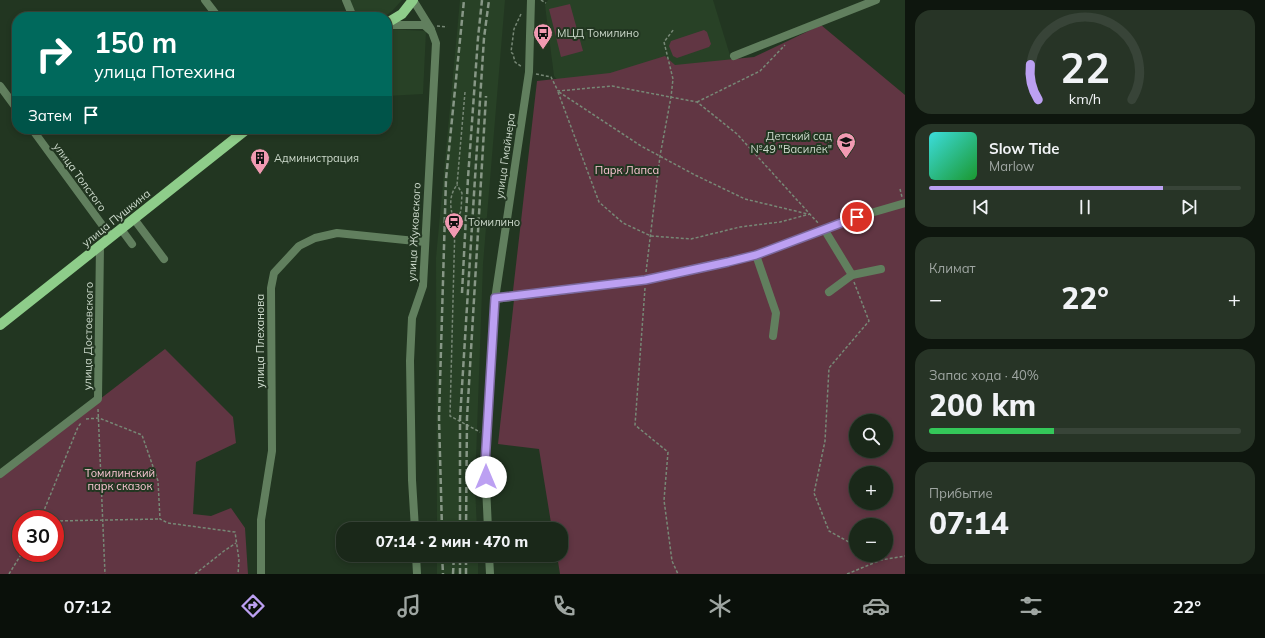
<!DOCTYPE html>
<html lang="ru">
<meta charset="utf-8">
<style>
:root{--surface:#1a2819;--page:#273426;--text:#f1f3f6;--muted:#9fa6a2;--line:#384438;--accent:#bca0f2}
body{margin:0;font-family:Mulish,sans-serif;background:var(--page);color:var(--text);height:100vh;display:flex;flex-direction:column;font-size:15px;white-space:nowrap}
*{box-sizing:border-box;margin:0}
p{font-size:13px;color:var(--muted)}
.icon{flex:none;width:22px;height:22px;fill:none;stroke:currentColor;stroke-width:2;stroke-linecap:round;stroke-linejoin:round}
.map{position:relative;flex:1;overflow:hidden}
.panel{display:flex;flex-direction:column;gap:10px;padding:10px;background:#0e160e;width:360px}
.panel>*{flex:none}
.guide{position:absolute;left:12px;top:12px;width:380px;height:122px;border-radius:16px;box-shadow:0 2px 6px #0003,0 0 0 1px var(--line);background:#00695c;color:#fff;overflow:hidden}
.tools{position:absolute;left:849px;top:414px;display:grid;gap:8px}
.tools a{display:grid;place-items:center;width:44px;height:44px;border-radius:50%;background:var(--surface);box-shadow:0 2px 6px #0003,0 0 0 1px var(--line);font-size:20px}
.speed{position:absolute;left:12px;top:510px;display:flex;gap:8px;font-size:20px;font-weight:700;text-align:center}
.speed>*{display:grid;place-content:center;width:52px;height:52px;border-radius:50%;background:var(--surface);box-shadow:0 2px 6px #0003,0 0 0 1px var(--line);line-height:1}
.speed .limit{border:6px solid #d22;background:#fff;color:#111}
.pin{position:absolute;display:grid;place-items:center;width:34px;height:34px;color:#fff;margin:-17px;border:2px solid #fff;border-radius:50%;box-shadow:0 1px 4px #0007}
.me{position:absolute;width:44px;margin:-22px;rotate:0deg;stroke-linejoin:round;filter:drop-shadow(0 0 3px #0008)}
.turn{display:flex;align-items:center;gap:14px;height:84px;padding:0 16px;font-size:18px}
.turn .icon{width:52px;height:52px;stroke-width:2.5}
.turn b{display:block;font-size:28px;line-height:34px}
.then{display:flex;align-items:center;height:38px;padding:0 16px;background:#0003;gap:8px;font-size:15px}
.big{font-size:30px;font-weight:800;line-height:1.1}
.panel .card{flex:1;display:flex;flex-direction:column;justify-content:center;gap:6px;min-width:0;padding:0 14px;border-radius:16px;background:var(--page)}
.panel .dial{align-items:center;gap:0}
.dial svg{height:104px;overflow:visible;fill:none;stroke:var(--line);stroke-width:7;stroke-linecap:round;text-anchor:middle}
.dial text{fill:var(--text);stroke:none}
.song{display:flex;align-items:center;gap:12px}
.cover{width:48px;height:48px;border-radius:6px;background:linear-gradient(135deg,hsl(180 70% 55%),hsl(130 70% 35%))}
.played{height:4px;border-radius:2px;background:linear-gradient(90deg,var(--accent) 75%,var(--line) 75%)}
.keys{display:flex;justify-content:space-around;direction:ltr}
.heat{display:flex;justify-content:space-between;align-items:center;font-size:22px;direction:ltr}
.charge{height:6px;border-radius:3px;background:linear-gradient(90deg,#34c759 40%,var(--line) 0)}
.trip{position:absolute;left:336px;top:522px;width:232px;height:40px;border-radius:16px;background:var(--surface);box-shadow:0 2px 6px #0003,0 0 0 1px var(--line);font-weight:800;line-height:40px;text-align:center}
.menu{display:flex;height:64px;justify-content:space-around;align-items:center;background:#0a100a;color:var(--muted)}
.menu .icon{width:28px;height:28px}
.menu .on{color:var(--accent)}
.menu b{font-size:18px;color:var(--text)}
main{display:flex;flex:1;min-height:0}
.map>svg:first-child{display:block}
</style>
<main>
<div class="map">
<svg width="905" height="574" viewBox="0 0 905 574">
<rect width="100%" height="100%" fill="#223621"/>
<g fill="#284126">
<path d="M349,0H402L392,11L384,17H357Z"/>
<path d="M460,0H505L483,264L475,486L477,529H437L436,258Z"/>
<path d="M548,0H713L733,65L564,88L554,76L545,5Z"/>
<path d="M387,29L426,31L423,94L387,96Z"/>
<rect x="437" y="555" width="41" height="19"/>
</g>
<g fill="#613643" fill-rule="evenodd">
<path d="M570,4L583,51L561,57L549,9Z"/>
<path d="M821,25L905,95V574H560L557,555H561V529H552L539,449L498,444L515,291H513L537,81L610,73L665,56L675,65L754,57ZM856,421H886V451H856ZM856,473H886V503H856ZM856,525H886V555H856Z"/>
<path d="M704,30L707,32L711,44L709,47L677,58L673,56L669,46L671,41Z"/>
<path d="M165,349L233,417L236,443L196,462L193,514L211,516L231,508L245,528L248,574H0V476ZM21,519H55V553H21Z"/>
</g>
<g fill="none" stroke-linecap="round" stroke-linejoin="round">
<g stroke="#778876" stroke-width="1.5" stroke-dasharray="3 2" stroke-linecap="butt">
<path d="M541,0L546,3"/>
<path d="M521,14L514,29L511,52L513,54L515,62L522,67"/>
<path d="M437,26L447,27"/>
<path d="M536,74L551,77L558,91L612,86L697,102L737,134L818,223"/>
<path d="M465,92L457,185C448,196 450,210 455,223L450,416L480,432"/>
<path d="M558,92L599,202L623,223L651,236L691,239L740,227L780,222L810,214"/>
<path d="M559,92L641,146L695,175L745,199L808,214"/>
<path d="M697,102L760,71L785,45"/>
<path d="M900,189L902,197"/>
<path d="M455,223L461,211L462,193L457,185"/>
<path d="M646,272L660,156L671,97L673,79L664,42L674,29"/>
<path d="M854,282L869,321L829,368L825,441L814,493L829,531L856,546"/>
<path d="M645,288L635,425L668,452L664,500L672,561L678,574"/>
<path d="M98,409L105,574"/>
<path d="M86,419L99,418L142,435L158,481L160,519L168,523L235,532L239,560L238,574"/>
<path d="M43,519L45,508L78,427L81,423"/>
<path d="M55,521L160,519"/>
<path d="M871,555L881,560L905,556"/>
<path d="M9,574L22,553"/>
<path d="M195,574L224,551L236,543"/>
<path d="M847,574L881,560"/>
</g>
<g stroke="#617f5e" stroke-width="8">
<path d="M205,0L218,17"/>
<path d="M346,0L353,17"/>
<path d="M413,0L431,29"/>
<path d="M387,25H424L432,32L436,43L423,286L412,318L410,361L412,480L415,529"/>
<path d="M734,56L876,0"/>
<path d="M0,86L17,109"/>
<path d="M32,129L111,237"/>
<path d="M134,219L164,259"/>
<path d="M121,229L132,244"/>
<path d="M824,229L852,275"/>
<path d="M756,255L776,313L773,336"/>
<path d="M829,292L852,275L881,269"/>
<path d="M495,299L645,280L756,255L857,217L905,203"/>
<path d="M0,474L98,399L100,245"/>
<path d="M488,529L485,464L495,299L529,72L531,0"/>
<path d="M416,555L417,574"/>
<path d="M489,555L490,574"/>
<path d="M261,574V520L272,451L271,288L274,273L299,246L315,238L337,233L425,242"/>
</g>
<g stroke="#8ecd8a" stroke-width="10">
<path d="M387,23L402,14L413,0"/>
<path d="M0,325L247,129"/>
</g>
<g stroke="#879786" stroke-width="2.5" stroke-dasharray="6 3" stroke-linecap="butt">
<path d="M462,293L468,178L478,38L482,0"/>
<path d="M442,529L439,418L446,179L464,0"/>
<path d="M460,529V419L475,178L484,38L489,0"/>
<path d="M466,529L467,418L486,96"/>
<path d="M442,555L443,574"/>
<path d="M453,574L454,555"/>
<path d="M460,574V555"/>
<path d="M466,574V555"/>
</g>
</g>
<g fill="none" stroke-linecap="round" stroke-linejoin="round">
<g stroke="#7a689d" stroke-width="10">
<path id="route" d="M486,477L485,464L495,298L645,280L728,262L756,255L857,217"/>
</g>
<use href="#route" stroke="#bca0f2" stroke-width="7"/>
</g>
<defs>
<g id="bus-pin" transform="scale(1)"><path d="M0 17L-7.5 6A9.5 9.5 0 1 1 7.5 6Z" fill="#f19ab2" stroke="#223621"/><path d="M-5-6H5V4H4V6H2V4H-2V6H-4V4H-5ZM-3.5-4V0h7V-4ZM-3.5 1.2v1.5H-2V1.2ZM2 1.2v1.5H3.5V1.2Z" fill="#111"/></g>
<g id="school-pin" transform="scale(1)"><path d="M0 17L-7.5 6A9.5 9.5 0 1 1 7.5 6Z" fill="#f19ab2" stroke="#223621"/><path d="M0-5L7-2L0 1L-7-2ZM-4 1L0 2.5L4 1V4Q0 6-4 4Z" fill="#111"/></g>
<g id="building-pin" transform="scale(1)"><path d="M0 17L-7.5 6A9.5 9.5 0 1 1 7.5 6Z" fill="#f19ab2" stroke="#223621"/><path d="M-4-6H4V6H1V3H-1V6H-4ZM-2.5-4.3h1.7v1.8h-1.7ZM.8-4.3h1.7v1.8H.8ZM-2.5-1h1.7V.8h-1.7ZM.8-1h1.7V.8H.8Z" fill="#111"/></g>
<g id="station-pin" transform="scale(1)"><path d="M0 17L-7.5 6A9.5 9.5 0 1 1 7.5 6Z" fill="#f19ab2" stroke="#223621"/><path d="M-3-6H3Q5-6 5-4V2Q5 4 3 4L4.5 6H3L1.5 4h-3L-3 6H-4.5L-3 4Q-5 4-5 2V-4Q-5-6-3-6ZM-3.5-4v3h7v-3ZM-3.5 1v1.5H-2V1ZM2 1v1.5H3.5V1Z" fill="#111"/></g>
</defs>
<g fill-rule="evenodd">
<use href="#bus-pin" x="543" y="33"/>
<use href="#school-pin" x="846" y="142"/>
<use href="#building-pin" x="260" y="158"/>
<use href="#station-pin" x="454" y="222"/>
</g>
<g text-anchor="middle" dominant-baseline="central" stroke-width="4" stroke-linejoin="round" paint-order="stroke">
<g font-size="11" fill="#cddacc" stroke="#223621" text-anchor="start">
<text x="557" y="33">МЦД Томилино</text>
<text x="832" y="136" text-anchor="end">Детский сад<tspan x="832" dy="13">№49 "Василёк"</tspan></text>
<text x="274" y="158">Администрация</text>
<text x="468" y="222">Томилино</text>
</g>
<g font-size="11" fill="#cddacc" stroke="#223621">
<text transform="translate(505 156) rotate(-82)">улица Гмайнера</text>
<text transform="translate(80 177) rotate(54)">улица Толстого</text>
<text transform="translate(116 218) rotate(-39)">улица Пушкина</text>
<text transform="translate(414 232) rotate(-87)">улица Жуковского</text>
<text transform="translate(88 336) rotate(-89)">улица Достоевского</text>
<text transform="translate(260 341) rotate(-90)">улица Плеханова</text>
</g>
<g font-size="11" fill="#f9c5d2" stroke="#223621">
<text x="627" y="170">Парк Лапса</text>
<text x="120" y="473">Томилинский<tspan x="120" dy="13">парк сказок</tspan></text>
</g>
</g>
</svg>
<div class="tools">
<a><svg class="icon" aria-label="search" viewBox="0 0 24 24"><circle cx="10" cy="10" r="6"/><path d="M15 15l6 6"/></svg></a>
<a>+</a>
<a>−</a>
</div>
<div class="speed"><div class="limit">30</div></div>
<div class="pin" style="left:857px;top:217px;background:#d93025"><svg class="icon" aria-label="arrive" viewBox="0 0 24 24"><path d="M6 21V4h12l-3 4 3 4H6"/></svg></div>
<svg class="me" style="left:486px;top:477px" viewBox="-20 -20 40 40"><circle r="19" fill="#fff"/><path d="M0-13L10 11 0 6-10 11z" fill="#bca0f2"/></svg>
<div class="trip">07:14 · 2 мин · 470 m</div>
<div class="guide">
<div class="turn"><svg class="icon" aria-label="right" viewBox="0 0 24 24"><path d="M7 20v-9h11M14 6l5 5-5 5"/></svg><div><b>150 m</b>улица Потехина</div></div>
<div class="then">Затем<svg class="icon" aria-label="arrive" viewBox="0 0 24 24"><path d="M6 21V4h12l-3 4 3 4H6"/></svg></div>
</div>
</div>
<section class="panel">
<div class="card dial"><svg viewBox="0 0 100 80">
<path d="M14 69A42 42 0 1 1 86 69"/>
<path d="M14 69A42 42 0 0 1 8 42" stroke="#bca0f2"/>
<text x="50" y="56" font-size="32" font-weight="700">22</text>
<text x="50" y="72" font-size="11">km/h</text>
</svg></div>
<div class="card">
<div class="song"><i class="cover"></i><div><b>Slow Tide</b><p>Marlow</p></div></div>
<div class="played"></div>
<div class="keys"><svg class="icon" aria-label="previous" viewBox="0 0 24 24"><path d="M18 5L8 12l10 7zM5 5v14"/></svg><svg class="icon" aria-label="pause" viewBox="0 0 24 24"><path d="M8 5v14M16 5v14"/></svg><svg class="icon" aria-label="next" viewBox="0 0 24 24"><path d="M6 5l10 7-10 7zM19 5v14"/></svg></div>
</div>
<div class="card"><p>Климат</p>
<div class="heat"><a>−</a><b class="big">22°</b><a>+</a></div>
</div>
<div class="card"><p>Запас хода · 40%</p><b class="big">200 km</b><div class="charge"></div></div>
<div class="card"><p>Прибытие</p><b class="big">07:14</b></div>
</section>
</main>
<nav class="menu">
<b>07:12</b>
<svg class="icon on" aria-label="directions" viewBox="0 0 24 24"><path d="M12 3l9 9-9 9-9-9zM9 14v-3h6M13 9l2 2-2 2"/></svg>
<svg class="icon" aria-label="music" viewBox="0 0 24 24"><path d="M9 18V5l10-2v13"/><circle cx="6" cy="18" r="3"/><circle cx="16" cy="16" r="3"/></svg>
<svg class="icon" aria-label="phone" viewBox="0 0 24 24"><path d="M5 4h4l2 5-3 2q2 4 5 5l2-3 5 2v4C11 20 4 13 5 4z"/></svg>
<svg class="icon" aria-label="climate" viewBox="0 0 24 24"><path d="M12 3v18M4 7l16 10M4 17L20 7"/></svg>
<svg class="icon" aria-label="car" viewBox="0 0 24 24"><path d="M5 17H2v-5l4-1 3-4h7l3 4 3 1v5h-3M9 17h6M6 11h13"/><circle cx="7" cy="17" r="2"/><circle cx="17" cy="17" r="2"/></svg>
<svg class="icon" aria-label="filters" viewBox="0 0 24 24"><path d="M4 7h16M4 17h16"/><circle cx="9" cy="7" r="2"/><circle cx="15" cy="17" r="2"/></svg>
<b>22°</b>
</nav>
